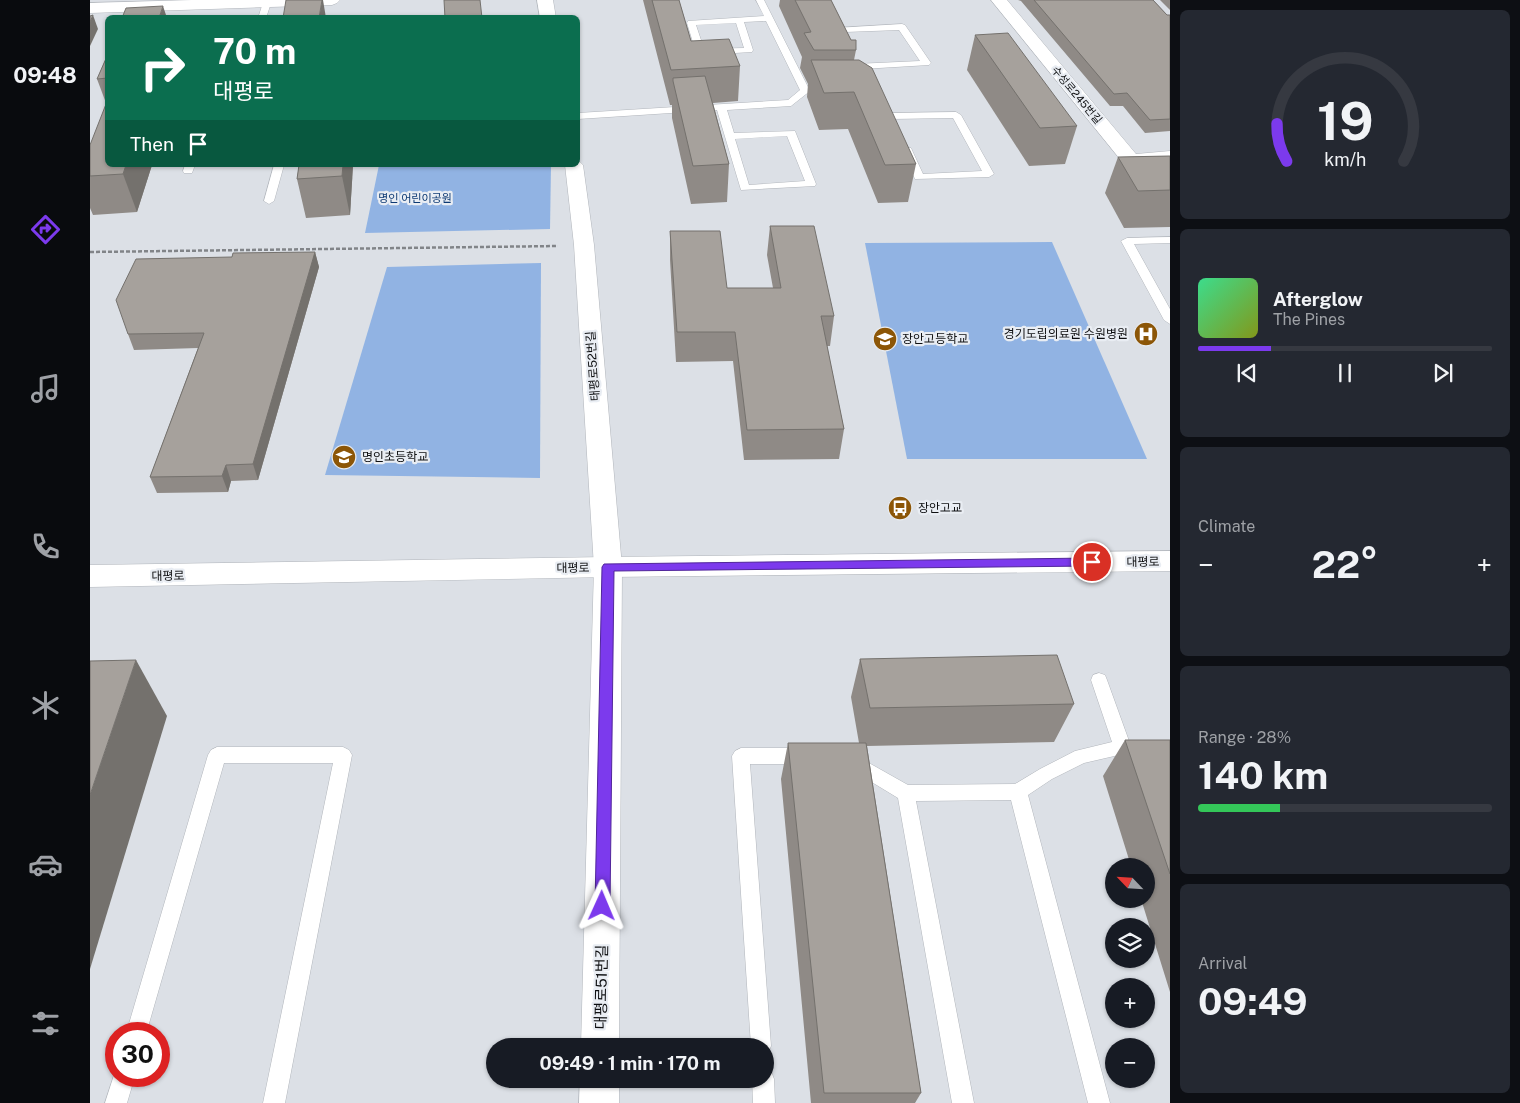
<!DOCTYPE html>
<meta charset="utf-8">
<style>
:root{--surface:#171b24;--page:#242831;--text:#f1f3f6;--muted:#9ea1a6;--line:#363941;--accent:#7c3aed}
body{margin:0;font-family:"Public Sans","Noto Sans KR",sans-serif;background:var(--page);color:var(--text);height:100vh;display:flex;flex-direction:column;font-size:19px;white-space:nowrap}
*{box-sizing:border-box;margin:0}
p{font-size:16px;color:var(--muted)}
.icon{flex:none;width:28px;height:28px;fill:none;stroke:currentColor;stroke-width:2;stroke-linecap:round;stroke-linejoin:round}
.map{position:relative;flex:1;overflow:hidden}
.details{display:flex;flex-direction:column;gap:10px;padding:10px;background:#0d0f14;width:350px}
.details>*{flex:none}
.hud{position:absolute;left:15px;top:15px;width:475px;height:152px;border-radius:8px;box-shadow:0 1px 4px #0004;background:#0b6e4f;color:#fff;overflow:hidden}
.needle{width:32px;rotate:295deg}
.controls{position:absolute;left:1015px;top:858px;display:grid;gap:10px}
.controls a{display:grid;place-items:center;width:50px;height:50px;border-radius:50%;background:var(--surface);box-shadow:0 1px 4px #0004;font-size:25px}
.speed{position:absolute;left:15px;top:1022px;display:flex;gap:10px;font-size:25px;font-weight:700;text-align:center}
.speed>*{display:grid;place-content:center;width:65px;height:65px;border-radius:50%;background:var(--surface);box-shadow:0 1px 4px #0004;line-height:1}
.speed .limit{border:8px solid #d22;background:#fff;color:#111}
.pin{position:absolute;display:grid;place-items:center;width:42px;height:42px;color:#fff;margin:-21px;border:2px solid #fff;border-radius:50%;box-shadow:0 1px 5px #0007}
.me{position:absolute;width:55px;margin:-28px;rotate:1deg;stroke-linejoin:round;filter:drop-shadow(0 0 4px #0008)}
.turn{display:flex;align-items:center;gap:18px;height:105px;padding:0 25px;font-size:22px}
.turn .icon{width:65px;height:65px;stroke-width:2.5}
.turn b{display:block;font-size:35px;line-height:42px}
.then{display:flex;align-items:center;height:48px;padding:0 25px;background:#0003;gap:10px;font-size:19px}
.big{font-size:38px;font-weight:700;line-height:1.1}
.details .widget{flex:1;display:flex;flex-direction:column;justify-content:center;gap:8px;min-width:0;padding:0 18px;border-radius:8px;background:var(--page)}
.details .dial{align-items:center;gap:0}
.dial svg{height:130px;overflow:visible;fill:none;stroke:var(--line);stroke-width:7;stroke-linecap:round;text-anchor:middle}
.dial text{fill:var(--text);stroke:none}
.song{display:flex;align-items:center;gap:15px}
.cover{width:60px;height:60px;border-radius:8px;background:linear-gradient(135deg,hsl(150 70% 55%),hsl(70 70% 35%))}
.played{height:5px;border-radius:2px;background:linear-gradient(90deg,var(--accent) 25%,var(--line) 25%)}
.keys{display:flex;justify-content:space-around;direction:ltr}
.heat{display:flex;justify-content:space-between;align-items:center;font-size:28px;direction:ltr}
.charge{height:8px;border-radius:4px;background:linear-gradient(90deg,#34c759 28%,var(--line) 0)}
.trip{position:absolute;left:396px;top:1038px;width:288px;height:50px;border-radius:25px;background:var(--surface);box-shadow:0 1px 4px #0004;font-weight:700;line-height:50px;text-align:center}
main{display:flex;flex:1;min-height:0}
.dock{display:flex;flex-direction:column;width:90px;justify-content:space-around;align-items:center;background:#090b0e;color:var(--muted)}
.dock .icon{width:35px;height:35px}
.dock .selected{color:var(--accent)}
.dock b{font-size:22px;color:var(--text)}
.map>svg:first-child{display:block}
</style>
<main>
<nav class="dock">
<b>09:48</b>
<svg class="icon selected" aria-label="directions" viewBox="0 0 24 24"><path d="M12 3l9 9-9 9-9-9zM9 14v-3h6M13 9l2 2-2 2"/></svg>
<svg class="icon" aria-label="music" viewBox="0 0 24 24"><path d="M9 18V5l10-2v13"/><circle cx="6" cy="18" r="3"/><circle cx="16" cy="16" r="3"/></svg>
<svg class="icon" aria-label="phone" viewBox="0 0 24 24"><path d="M5 4h4l2 5-3 2q2 4 5 5l2-3 5 2v4C11 20 4 13 5 4z"/></svg>
<svg class="icon" aria-label="climate" viewBox="0 0 24 24"><path d="M12 3v18M4 7l16 10M4 17L20 7"/></svg>
<svg class="icon" aria-label="car" viewBox="0 0 24 24"><path d="M5 17H2v-5l4-1 3-4h7l3 4 3 1v5h-3M9 17h6M6 11h13"/><circle cx="7" cy="17" r="2"/><circle cx="17" cy="17" r="2"/></svg>
<svg class="icon" aria-label="filters" viewBox="0 0 24 24"><path d="M4 7h16M4 17h16"/><circle cx="9" cy="7" r="2"/><circle cx="15" cy="17" r="2"/></svg>
</nav>
<div class="map">
<svg width="1080" height="1103" viewBox="0 0 1080 1103">
<rect width="100%" height="100%" fill="#dce0e6"/>
<g fill="#91b3e3">
<path d="M289,165H461L460,229L275,233Z"/>
<path d="M962,242L1057,459H817L775,243Z"/>
<path d="M451,263L450,478L235,475L297,267Z"/>
</g>
<g fill="none" stroke-linecap="round" stroke-linejoin="round">
<g stroke="#b2b6bc" stroke-width="1">
<g id="service">
<path d="M177,0L181,3L176,18H168L173,3Z"/>
<path d="M666,0H674L720,91L701,106L637,110L644,133L705,131L726,184L725,186L651,190L627,110L488,119V113L698,100L710,90L676,21L654,22L663,50L662,52L610,55L606,52L597,23L598,21L674,16ZM646,23L654,48L614,49L606,25ZM697,136L715,181L659,185L645,139Z"/>
<path d="M812,24L815,25L841,63L839,65L772,69L770,79H764L765,64L830,61L809,30L755,32L759,42L755,45L752,44L745,30L746,28Z"/>
<path d="M866,112L871,115L904,174L899,177L825,179L812,150L813,148H821L833,174L892,171L863,118L801,119L796,116L801,113Z"/>
<path d="M95,165H105L102,173H94L93,171Z"/>
<path d="M184,165H194L184,201L179,204L174,201Z"/>
<path d="M1080,237V243L1044,244L1080,309V324L1074,320L1031,241L1037,238Z"/>
<path d="M1009,673L1015,675L1017,680L1039,741L1080,747V763L1033,754L994,763L962,779L938,795L1020,1103H998L921,800L826,801L884,1103H862L808,798L757,767L754,762L757,757L763,754L818,785L925,784L950,769L985,751L1022,742L1001,680L1003,675Z"/>
<path d="M127,747H253L259,750L262,755L195,1103H173L243,763H134L56,1034H36L118,755L121,750Z"/>
<path d="M651,748H714L720,751L723,756L720,761L714,764H660L681,1046L678,1053L675,1055V1046H661L642,756L645,751Z"/>
<path d="M26,1069V1076H45L37,1103H15Z"/>
<path d="M675,1069L681,1071L684,1079L685,1103H663L662,1079H675Z"/>
</g>
</g>
<g stroke="#b2b6bc" stroke-width="1">
<g id="minor">
<path d="M102,0H250L247,3L242,5L0,13V3Z"/>
<path d="M447,0H463L466,18H450Z"/>
<path d="M901,0H917L1046,154L1080,151V163L1041,166L1034,164Z"/>
<path d="M488,160L493,165L504,245L532,567L529,1046H491L504,567L484,245L475,165H488Z"/>
<path d="M490,1079H529V1103H489Z"/>
</g>
</g>
<g stroke="#b2b6bc" stroke-width="1">
<path id="tertiary" d="M1080,551V571L518,577L0,587V565L518,557Z"/>
</g>
<path stroke="#818488" stroke-width="2.5" stroke-dasharray="4 2" stroke-linecap="butt" d="M0,252L468,246"/>
<use href="#service" fill="#fff" fill-rule="evenodd"/>
<use href="#minor" fill="#fff" fill-rule="evenodd"/>
<use href="#tertiary" fill="#fff" fill-rule="evenodd"/>
</g>
<g fill="#8f8a86">
<path d="M553,0H589L601,41L650,66L648,101L623,103L639,164L637,202L601,204L582,118V105H580Z"/>
<path d="M690,0H741L766,50L764,60L826,164L818,202L788,203L758,129L729,130L717,97L718,84L710,68L712,57L689,6Z"/>
<path d="M928,0H1063L1077,15H1080V131L1055,133L1033,106H1020L931,1Z"/>
<path d="M1070,0H1080V10Z"/>
<path d="M885,35L987,126L975,164L939,166L877,70Z"/>
<path d="M18,54V165H62L47,212L3,215L0,208V176L16,103L7,79Z"/>
<path d="M1080,156V227L1034,228L1015,193L1028,157Z"/>
<path d="M209,165H263L260,215L216,218L207,179Z"/>
<path d="M680,226L744,316L740,346H737L754,429L749,459L654,460L643,361L586,362L580,260V231L637,288H683L677,255Z"/>
<path d="M225,252L229,267L168,480L141,481L138,492L67,493L60,477L108,348L44,350L38,334L142,257Z"/>
<path d="M770,659L984,704L964,742L777,746L831,1093L825,1103H721L691,779L698,743H769L761,697Z"/>
<path d="M1035,740H1080V992L1051,899H1056V866H1041L1013,776Z"/>
</g>
<g fill="#74716d">
<path d="M232,0H233L236,18H229Z"/>
<path d="M73,6L77,18H69Z"/>
<path d="M3,15L8,29L0,46V22Z"/>
<path d="M36,165H62L47,212L33,174Z"/>
<path d="M253,165H263L260,215L252,176Z"/>
<path d="M225,252L229,267L168,480L163,464Z"/>
<path d="M136,465L141,481L138,492L132,476Z"/>
<path d="M46,660L77,716L0,969V795Z"/>
</g>
<g fill="#a6a19c" stroke="#74716d">
<path d="M196,0H232L229,18H193Z"/>
<path d="M354,0H390L392,18H355Z"/>
<path d="M562,0H589L601,41L639,39L650,66L581,70Z"/>
<path d="M705,0H741L761,40H766V50H724L714,33L721,32Z"/>
<path d="M944,0H1063L1077,15H1080V119L1060,120L1037,93L1024,94Z"/>
<path d="M73,6L69,18H32L36,8Z"/>
<path d="M3,15L0,22V16Z"/>
<path d="M918,33L987,126L950,128L885,35Z"/>
<path d="M18,54V78L7,79Z"/>
<path d="M721,60H769L782,68L826,164L795,165L764,92L734,93Z"/>
<path d="M615,76L639,164L603,166L583,81V78Z"/>
<path d="M18,99V165H36L33,174L0,176V145Z"/>
<path d="M1080,156V190L1048,191L1028,157Z"/>
<path d="M209,165H253L252,176L207,179Z"/>
<path d="M680,226H724L744,316H731L754,429L657,430L645,332H587L580,231H630L637,288H691Z"/>
<path d="M225,252L163,464L136,465L132,476L60,477L114,333L38,334L26,300L46,259L142,257L143,253Z"/>
<path d="M967,655L984,704L780,708L770,659Z"/>
<path d="M46,660L0,795V661Z"/>
<path d="M1035,740H1080V874Z"/>
<path d="M698,743H776L831,1093H734Z"/>
</g>
<path fill="#7c3aed" stroke="#51269a" d="M1002,558L1008,562L1002,566L524,571L520,906L518,911L512,913L507,911L505,906L512,567L514,564Z"/>
<defs>
<g id="hospital-disc" transform="scale(1.25)"><circle r="9.5" fill="#8c5607" stroke="#e9edf3"/><path d="M-5-5h3v3.5h4V-5h3V5h-3V1.5h-4V5h-3Z" fill="#fff"/></g>
<g id="school-disc" transform="scale(1.25)"><circle r="9.5" fill="#8c5607" stroke="#e9edf3"/><path d="M0-5L7-2L0 1L-7-2ZM-4 1L0 2.5L4 1V4Q0 6-4 4Z" fill="#fff"/></g>
<g id="bus-disc" transform="scale(1.25)"><circle r="9.5" fill="#8c5607" stroke="#e9edf3"/><path d="M-5-6H5V4H4V6H2V4H-2V6H-4V4H-5ZM-3.5-4V0h7V-4ZM-3.5 1.2v1.5H-2V1.2ZM2 1.2v1.5H3.5V1.2Z" fill="#fff"/></g>
</defs>
<g fill-rule="evenodd">
<use href="#hospital-disc" x="1056" y="334"/>
<use href="#school-disc" x="795" y="339"/>
<use href="#school-disc" x="254" y="457"/>
<use href="#bus-disc" x="810" y="508"/>
</g>
<g text-anchor="middle" dominant-baseline="central" stroke-width="4.5" stroke-linejoin="round" paint-order="stroke">
<g font-size="11" fill="#0e0f11" stroke="#e9edf3">
<text transform="translate(987 95) rotate(50)">수성로245번길</text>
</g>
<g font-size="11" fill="#0c3973" stroke="#e9edf3">
<text x="325" y="198">명인 어린이공원</text>
</g>
<g font-size="12" fill="#0e0f11" stroke="#e9edf3" text-anchor="start">
<text x="1038" y="334" text-anchor="end">경기도립의료원 수원병원</text>
<text x="812" y="339">장안고등학교</text>
<text x="272" y="457">명인초등학교</text>
<text x="828" y="508">장안고교</text>
</g>
<g font-size="12" fill="#0e0f11" stroke="#e9edf3">
<text transform="translate(503 366) rotate(-94)">태평로52번길</text>
<text transform="translate(1053 562) rotate(-1)">대평로</text>
<text transform="translate(483 568) rotate(-1)">대평로</text>
<text transform="translate(78 576) rotate(-1)">대평로</text>
</g>
<g font-size="15" fill="#0e0f11" stroke="#e9edf3">
<text transform="translate(511 987) rotate(-89)">대평로51번길</text>
</g>
</g>
</svg>
<div class="controls">
<a><svg class="needle" viewBox="-14 -14 28 28"><path d="M0-13l5 13h-10z" fill="#e53935"/><path d="M0 13l5-13h-10z" fill="#9ea1a6"/></svg></a>
<a><svg class="icon" aria-label="layers" viewBox="0 0 24 24"><path d="M12 4l9 5-9 5-9-5zM3 14l9 5 9-5"/></svg></a>
<a>+</a>
<a>−</a>
</div>
<div class="speed"><div class="limit">30</div></div>
<div class="pin" style="left:1002px;top:562px;background:#d93025"><svg class="icon" aria-label="arrive" viewBox="0 0 24 24"><path d="M6 21V4h12l-3 4 3 4H6"/></svg></div>
<svg class="me" style="left:512px;top:906px" viewBox="-20 -20 40 40"><path d="M0-17L14 15 0 8-14 15z" fill="#7c3aed" stroke="#fff" stroke-width="4"/></svg>
<div class="trip">09:49 · 1 min · 170 m</div>
<div class="hud">
<div class="turn"><svg class="icon" aria-label="right" viewBox="0 0 24 24"><path d="M7 20v-9h11M14 6l5 5-5 5"/></svg><div><b>70 m</b>대평로</div></div>
<div class="then">Then<svg class="icon" aria-label="arrive" viewBox="0 0 24 24"><path d="M6 21V4h12l-3 4 3 4H6"/></svg></div>
</div>
</div>
<section class="details">
<div class="widget dial"><svg viewBox="0 0 100 80">
<path d="M14 69A42 42 0 1 1 86 69"/>
<path d="M14 69A42 42 0 0 1 8 46" stroke="#7c3aed"/>
<text x="50" y="56" font-size="32" font-weight="700">19</text>
<text x="50" y="72" font-size="11">km/h</text>
</svg></div>
<div class="widget">
<div class="song"><i class="cover"></i><div><b>Afterglow</b><p>The Pines</p></div></div>
<div class="played"></div>
<div class="keys"><svg class="icon" aria-label="previous" viewBox="0 0 24 24"><path d="M18 5L8 12l10 7zM5 5v14"/></svg><svg class="icon" aria-label="pause" viewBox="0 0 24 24"><path d="M8 5v14M16 5v14"/></svg><svg class="icon" aria-label="next" viewBox="0 0 24 24"><path d="M6 5l10 7-10 7zM19 5v14"/></svg></div>
</div>
<div class="widget"><p>Climate</p>
<div class="heat"><a>−</a><b class="big">22°</b><a>+</a></div>
</div>
<div class="widget"><p>Range · 28%</p><b class="big">140 km</b><div class="charge"></div></div>
<div class="widget"><p>Arrival</p><b class="big">09:49</b></div>
</section>
</main>
